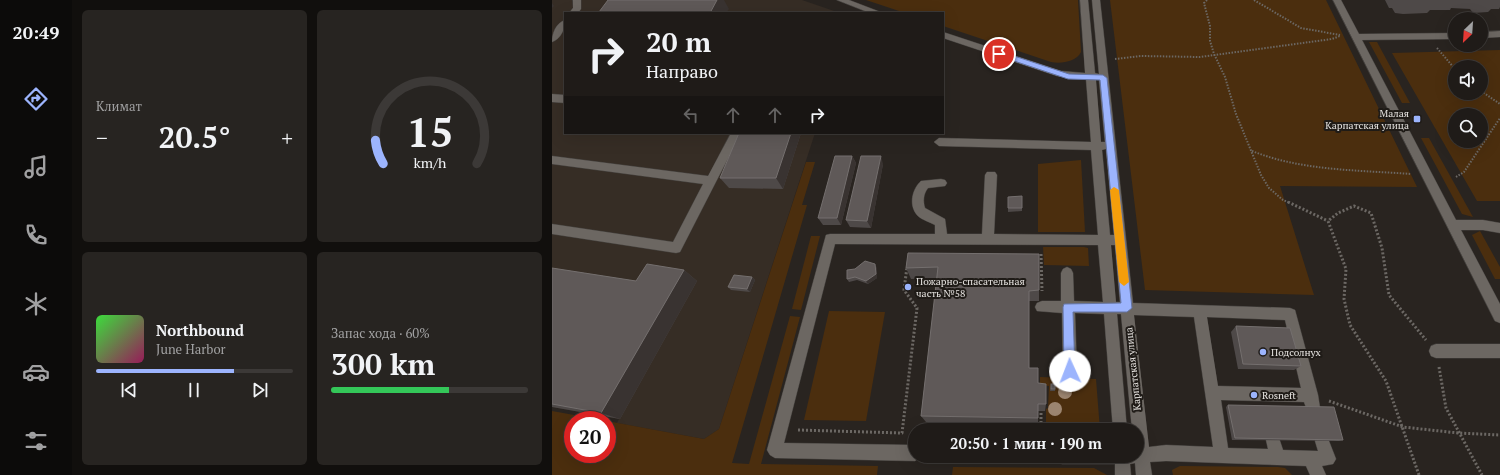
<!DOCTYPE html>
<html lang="ru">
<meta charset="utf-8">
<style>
:root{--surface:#1f1b18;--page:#272421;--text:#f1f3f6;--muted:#a1a1a2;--line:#3c3937;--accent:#9cb4fd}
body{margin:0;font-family:"PT Serif",serif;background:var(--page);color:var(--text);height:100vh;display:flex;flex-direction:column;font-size:15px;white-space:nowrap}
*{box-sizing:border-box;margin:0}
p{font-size:13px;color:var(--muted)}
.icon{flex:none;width:22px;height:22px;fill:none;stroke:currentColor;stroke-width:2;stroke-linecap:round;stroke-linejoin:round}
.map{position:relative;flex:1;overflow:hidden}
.side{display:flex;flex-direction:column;gap:10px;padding:10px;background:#110f0d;width:480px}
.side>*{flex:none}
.guide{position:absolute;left:12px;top:12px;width:380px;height:122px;border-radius:0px;box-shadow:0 4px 16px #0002,0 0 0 1px var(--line);background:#1f1b18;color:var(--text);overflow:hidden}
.needle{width:26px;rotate:205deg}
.controls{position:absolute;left:896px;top:12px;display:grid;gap:8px}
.controls a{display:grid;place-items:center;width:40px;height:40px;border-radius:50%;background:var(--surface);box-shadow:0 4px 16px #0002,0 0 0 1px var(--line);font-size:20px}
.speed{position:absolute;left:12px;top:411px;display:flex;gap:8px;font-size:20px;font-weight:700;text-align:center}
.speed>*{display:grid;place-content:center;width:52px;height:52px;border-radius:50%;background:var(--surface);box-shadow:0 4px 16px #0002,0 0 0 1px var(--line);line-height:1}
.speed .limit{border:6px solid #d22;background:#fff;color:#111}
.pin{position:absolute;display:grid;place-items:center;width:34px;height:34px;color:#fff;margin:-17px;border:2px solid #fff;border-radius:50%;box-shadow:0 1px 4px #0007}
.me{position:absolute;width:44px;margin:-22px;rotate:358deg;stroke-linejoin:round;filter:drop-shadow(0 0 3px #0008)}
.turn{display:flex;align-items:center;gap:14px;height:84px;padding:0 16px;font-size:18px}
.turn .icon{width:52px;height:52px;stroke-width:2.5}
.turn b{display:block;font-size:28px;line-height:34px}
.lanes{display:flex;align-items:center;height:38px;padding:0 16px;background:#0003;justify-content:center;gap:20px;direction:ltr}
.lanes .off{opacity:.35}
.big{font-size:30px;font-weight:800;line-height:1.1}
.side .card{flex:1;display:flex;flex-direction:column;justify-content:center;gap:6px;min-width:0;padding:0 14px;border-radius:6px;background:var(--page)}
.side .dial{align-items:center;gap:0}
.dial svg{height:104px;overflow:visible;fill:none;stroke:var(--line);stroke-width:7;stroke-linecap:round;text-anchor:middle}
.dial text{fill:var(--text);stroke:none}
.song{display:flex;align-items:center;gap:12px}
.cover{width:48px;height:48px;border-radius:6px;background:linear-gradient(135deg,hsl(120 70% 55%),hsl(330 70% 35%))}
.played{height:4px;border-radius:2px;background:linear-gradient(90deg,var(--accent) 70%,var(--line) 70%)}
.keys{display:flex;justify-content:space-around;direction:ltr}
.heat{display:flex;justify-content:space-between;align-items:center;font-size:22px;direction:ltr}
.charge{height:6px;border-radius:3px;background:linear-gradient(90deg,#34c759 60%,var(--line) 0)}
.side .tiles{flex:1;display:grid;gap:10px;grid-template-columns:repeat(2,1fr)}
.trip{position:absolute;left:356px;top:423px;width:236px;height:40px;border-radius:20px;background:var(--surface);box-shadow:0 4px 16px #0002,0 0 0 1px var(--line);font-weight:800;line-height:40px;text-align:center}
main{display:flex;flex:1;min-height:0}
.dock{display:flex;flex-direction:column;width:72px;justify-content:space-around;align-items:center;background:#0c0b0a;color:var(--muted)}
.dock .icon{width:28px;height:28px}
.dock .active{color:var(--accent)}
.dock b{font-size:18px;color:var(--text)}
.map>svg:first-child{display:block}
</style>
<main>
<nav class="dock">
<b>20:49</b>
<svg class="icon active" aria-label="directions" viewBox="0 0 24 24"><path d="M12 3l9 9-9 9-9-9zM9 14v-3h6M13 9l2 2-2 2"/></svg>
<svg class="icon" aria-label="music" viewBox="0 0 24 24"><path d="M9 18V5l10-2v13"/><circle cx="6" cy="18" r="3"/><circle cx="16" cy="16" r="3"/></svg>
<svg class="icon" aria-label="phone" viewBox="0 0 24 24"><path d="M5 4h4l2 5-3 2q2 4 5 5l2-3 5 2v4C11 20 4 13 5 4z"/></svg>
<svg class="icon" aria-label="climate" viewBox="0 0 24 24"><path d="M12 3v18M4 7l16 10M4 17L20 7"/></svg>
<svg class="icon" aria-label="car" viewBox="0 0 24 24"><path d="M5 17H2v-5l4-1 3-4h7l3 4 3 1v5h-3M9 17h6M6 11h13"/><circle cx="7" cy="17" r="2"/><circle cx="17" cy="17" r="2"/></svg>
<svg class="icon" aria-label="filters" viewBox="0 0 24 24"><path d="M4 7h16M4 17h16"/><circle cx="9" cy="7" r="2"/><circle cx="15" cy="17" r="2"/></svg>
</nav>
<section class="side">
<div class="tiles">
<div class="card"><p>Климат</p>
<div class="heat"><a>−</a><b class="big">20.5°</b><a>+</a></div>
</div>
<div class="card dial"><svg viewBox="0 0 100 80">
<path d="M14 69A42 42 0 1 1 86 69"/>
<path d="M14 69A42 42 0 0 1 8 51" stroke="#9cb4fd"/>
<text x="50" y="56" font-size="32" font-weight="700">15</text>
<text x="50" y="72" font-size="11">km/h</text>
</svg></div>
<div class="card">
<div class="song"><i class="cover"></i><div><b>Northbound</b><p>June Harbor</p></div></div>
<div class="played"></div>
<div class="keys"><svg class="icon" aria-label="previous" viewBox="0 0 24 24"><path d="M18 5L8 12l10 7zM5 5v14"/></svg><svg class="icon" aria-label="pause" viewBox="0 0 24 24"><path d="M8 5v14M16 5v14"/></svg><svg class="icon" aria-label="next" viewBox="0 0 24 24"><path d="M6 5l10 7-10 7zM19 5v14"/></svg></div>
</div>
<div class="card"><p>Запас хода · 60%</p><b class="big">300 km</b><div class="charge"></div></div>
</div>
</section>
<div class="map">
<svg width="948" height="475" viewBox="0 0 948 475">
<rect width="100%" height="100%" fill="#292420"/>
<path fill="#362d25" d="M0,0H250L288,13H13V133H263L167,429L152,439L65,423L67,419L0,407Z"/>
<g fill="#4b2e0e" fill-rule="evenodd">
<path d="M314,0H526L529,52C524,62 509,64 499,62L391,26V13H353Z"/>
<path d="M558,0H774L865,187L728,186L762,295L593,290Z"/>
<path d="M817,42H825L858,103H850Z"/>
<path d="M948,50V201H925L840,53ZM903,67H929V93H903ZM903,115H929V141H903Z"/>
<path d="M869,138H877L921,217L910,214Z"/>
<path d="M529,160L533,232H486V164Z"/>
<path d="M254,162H263L250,205H255L180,463L197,464L238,316L248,317L209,464L326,466L325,475H0V411L50,420H21V454H55V421L152,439L167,429Z"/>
<path d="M928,231L948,267V279H943L920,235Z"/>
<path d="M259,236H268L249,310L240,309Z"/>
<path d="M491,247H532L536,248L537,266L492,265Z"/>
<path d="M277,311L333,312L314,421L252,420Z"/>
<path d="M488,377L544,379L548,430H494V409L496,408L497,386L488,385Z"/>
<path d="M628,466L726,467L733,468L740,475H621L620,470Z"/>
<path d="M401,467L542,468L555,475H400Z"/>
</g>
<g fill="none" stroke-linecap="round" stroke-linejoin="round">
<g stroke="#44413e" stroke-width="1">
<g id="minor">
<path d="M21,0H29V9L26,13H17L21,8Z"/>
<path d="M285,0H297L331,13H318Z"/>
<path d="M528,0H536L543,73L547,74L540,0H548L581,303L738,308L743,310L766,395L768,408L766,413L761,415L756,413L752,402L669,400L676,448L716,449L714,440L716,435L721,433L726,435L731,450L766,451L763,441L765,436L770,434L775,436L784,459L781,464L770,466L774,475H758L754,466L614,461L598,462L600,475H584L583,463L578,464L579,475H563V464H510L505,461L502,456H585V430H580L569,314H565L575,430H561L552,314L523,313L525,371L523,376L518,378L513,376L511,371L510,313L485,311L483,307L485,303L490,301H509V273L511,269L515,267L519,269L521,273L522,301L551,302L546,245L283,244L232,443L363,445V456H369L363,461L223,458L218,455L215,450L274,235L278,234H383V225C378,222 370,220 366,216C356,206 360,189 369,181L389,179L393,180L395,183L393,186L376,188C371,194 371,202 373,208L393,219L395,234H430L433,175L435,172H443L445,175L442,234L546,235L539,150L387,146L382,142L387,138L539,142L534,79L505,76L391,38V32L509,71L533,73ZM544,80H547L553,142H549ZM554,149L562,235H558L550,150ZM559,245H563L568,302H564ZM582,315L642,317L661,447L614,445L597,447ZM655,317L733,320L749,388L666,386Z"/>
<path d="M781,0H789L807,34L903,33V39L810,40L904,220H931L948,223V233L931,230H909L948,304V323L943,321Z"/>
<path d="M13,20C13,29 9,39 0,42C0,33 4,23 13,20Z"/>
<path d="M948,31V37L929,38V32Z"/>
<path d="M0,94L13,95V103L0,102Z"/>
<path d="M179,133H189L128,252L124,253L0,234V224L121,242L151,184L0,164V156L156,176Z"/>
<path d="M884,344H948V358H884L879,356L877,351L879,346Z"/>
</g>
</g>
<g stroke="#6c6864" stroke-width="2" stroke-dasharray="1.5 1.5" stroke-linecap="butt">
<path d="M655,0L652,3L658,26V41L662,54L673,77L684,114L709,175L717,188L731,200L738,203"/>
<path d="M702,0L749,28L788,35"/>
<path d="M885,48L903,69"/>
<path d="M563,59L589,56L648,57L780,39L788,36"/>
<path d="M929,91L948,104"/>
<path d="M700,151C750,171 806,170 859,174"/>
<path d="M904,177L912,172L948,118"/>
</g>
<g stroke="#6c6864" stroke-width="3" stroke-dasharray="2 2" stroke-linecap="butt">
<path d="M736,202L776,221"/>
<path d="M489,254L490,291"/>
<path d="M887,367L894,408L930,475"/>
<path d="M777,401L851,427L906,433L948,435"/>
<path d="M489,413V430"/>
<path d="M246,430L350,433L365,308L352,290L355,267"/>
<path d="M867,475L834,381L798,325L792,299L794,269L776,221L786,213L802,206L819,213L830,248L837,295L874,340"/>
</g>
<use href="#minor" fill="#6c6762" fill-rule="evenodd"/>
</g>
<g fill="#9c8570">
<circle cx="513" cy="392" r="7"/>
<circle cx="503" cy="409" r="7"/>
</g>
<g fill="#4e4948">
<path d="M833,0H948V7L947,9H939L936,12L921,13L918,9L899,8L898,10H878L875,13L851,14L843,13L840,8H837Z"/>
<path d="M249,133L231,189L177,188L168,178Z"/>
<path d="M300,156L304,163L289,225H271L266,218Z"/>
<path d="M331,164L319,228L298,227L294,220Z"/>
<path d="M470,196V211L456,212V197Z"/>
<path d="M356,253L487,290V301H477V368L486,383L494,404L493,411H486V424L374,422L369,416L385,278L359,279L354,268Z"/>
<path d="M0,268L84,281L132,270L145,281L68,419L0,407Z"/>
<path d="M325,268V278L316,284L305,280L297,282L295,279Z"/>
<path d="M200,277L203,280L198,292L179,290L176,287Z"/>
<path d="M684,326L749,366L742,370L686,369L679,332Z"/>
<path d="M499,384L503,389V391H498Z"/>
<path d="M676,405L791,440L787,441L680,440L674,407Z"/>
</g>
<g fill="#393331">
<path d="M165,0H172L177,9L174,13H158Z"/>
<path d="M0,3L2,6L0,8Z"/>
<path d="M239,133H249L231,189L224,178Z"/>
<path d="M300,156L304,163L289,225L285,218Z"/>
<path d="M329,156L331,164L319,228L315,221Z"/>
<path d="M323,264L325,268V278L316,284L314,281Z"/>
<path d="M132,270L145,281L68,419L49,413Z"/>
<path d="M200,277L203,280L198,292L195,289Z"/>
</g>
<g fill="#5f5958" stroke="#746f6e">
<path d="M56,0H165L158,13H53V12H47Z"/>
<path d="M187,133H239L224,178H168Z"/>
<path d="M283,156H300L285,218H266Z"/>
<path d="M309,156H329L315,221L294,220Z"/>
<path d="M470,196V208H456V197Z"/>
<path d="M356,253L487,254V290L477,291V368H486V383L494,384V404H486V418L369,416L386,267L354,268Z"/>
<path d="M313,261L323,264L324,274L314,281L303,277L295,279V270L303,269Z"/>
<path d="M95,264L132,270L49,413L0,404V268L84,281Z"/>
<path d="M182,275L200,277L195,289L176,287Z"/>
<path d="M684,326L738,328L749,366L691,364Z"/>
<rect x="499" y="384" width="4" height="5"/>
<path d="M676,405L782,407L791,440L683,438Z"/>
</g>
<path fill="#9cb4fd" stroke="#6575a4" d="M447,51L517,74L551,75L555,78L580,308L575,312H521L523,371L521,375L518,376L514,375L512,371L511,307L512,304L569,303L548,80L516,79L444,55L443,54Z"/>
<path fill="#f59e0b" d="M562,187L567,190L577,282L572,286L567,282L558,190Z"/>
<g fill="#9cb4fd" stroke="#1f1b17" stroke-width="1.5">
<rect x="861" y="115" width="8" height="8" rx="2"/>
<circle cx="356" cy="287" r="4"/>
<circle cx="711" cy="352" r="4"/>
<circle cx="702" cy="395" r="4"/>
</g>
<g text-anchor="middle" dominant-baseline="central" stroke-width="4" stroke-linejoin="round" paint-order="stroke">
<g font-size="10" fill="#e7e4e1" stroke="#1f1b17" text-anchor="start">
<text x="857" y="113" text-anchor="end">Малая<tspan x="857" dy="12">Карпатская улица</tspan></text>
<text x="364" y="281">Пожарно-спасательная<tspan x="364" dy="12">часть №58</tspan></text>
<text x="719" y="352">Подсолнух</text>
<text x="710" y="395">Rosneft</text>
</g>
<g font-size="10" fill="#e7e4e1" stroke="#1f1b17">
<text transform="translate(581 369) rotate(-96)">Карпатская улица</text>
</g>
</g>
</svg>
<div class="controls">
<a><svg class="needle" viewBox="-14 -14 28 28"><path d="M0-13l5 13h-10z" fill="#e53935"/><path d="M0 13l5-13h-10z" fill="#a1a1a2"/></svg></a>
<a><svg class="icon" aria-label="sound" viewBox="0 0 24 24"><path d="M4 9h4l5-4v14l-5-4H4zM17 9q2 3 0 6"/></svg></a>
<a><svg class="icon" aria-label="search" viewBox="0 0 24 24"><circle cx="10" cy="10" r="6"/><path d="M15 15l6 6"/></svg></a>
</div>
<div class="speed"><div class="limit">20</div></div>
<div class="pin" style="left:447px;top:54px;background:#d93025"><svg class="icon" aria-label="arrive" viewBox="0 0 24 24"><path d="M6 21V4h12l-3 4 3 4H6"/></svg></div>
<svg class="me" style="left:518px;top:371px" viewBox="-20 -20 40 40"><circle r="19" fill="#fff"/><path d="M0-13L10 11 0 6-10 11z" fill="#9cb4fd"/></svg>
<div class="trip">20:50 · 1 мин · 190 m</div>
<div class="guide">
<div class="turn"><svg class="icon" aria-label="right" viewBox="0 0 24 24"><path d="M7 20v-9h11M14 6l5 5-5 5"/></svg><div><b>20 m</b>Направо</div></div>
<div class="lanes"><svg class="icon off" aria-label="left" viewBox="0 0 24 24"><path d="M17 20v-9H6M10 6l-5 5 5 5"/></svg><svg class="icon off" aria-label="ahead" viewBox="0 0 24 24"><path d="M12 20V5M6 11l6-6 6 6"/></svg><svg class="icon off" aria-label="ahead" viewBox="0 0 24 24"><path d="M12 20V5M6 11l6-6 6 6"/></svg><svg class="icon" aria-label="right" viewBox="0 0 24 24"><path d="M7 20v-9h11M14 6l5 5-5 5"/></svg></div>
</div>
</div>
</main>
